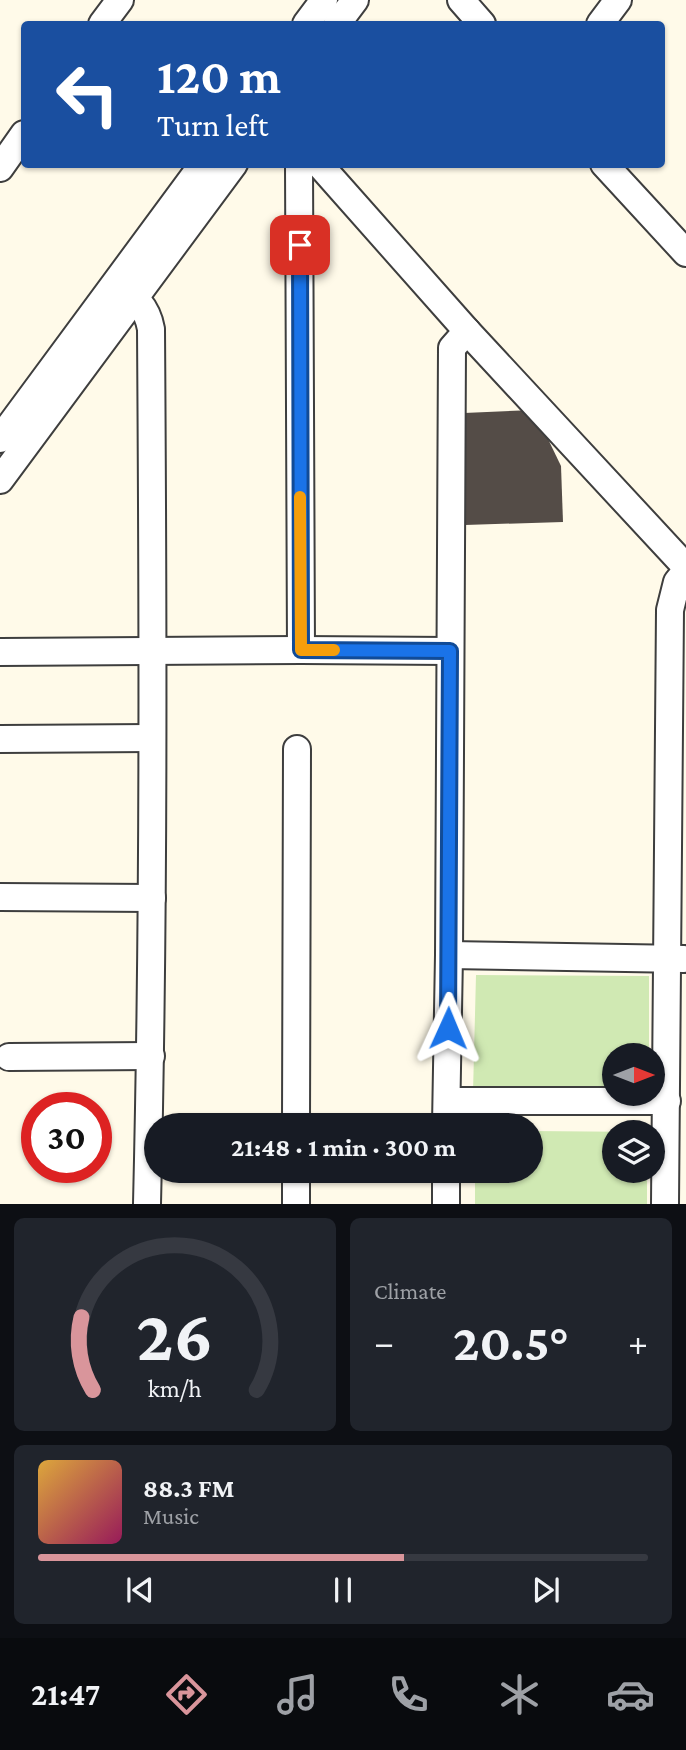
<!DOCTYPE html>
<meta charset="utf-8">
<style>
:root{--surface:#171b24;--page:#20242c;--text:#f1f3f6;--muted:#9ea1a6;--line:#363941;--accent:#d9959b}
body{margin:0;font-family:"Crimson Pro",serif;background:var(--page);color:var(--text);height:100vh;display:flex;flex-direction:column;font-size:26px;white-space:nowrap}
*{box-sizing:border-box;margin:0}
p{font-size:23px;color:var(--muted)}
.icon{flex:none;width:38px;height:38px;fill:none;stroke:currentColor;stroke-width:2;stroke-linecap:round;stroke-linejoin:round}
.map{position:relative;height:1204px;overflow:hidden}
.panel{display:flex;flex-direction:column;gap:14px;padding:14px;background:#0d0f14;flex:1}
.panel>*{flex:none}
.banner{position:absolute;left:21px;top:21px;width:644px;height:147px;border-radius:7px;box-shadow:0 2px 5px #0004;background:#1a4fa0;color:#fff;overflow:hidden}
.needle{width:46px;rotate:90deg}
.fabs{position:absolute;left:602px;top:1043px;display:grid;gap:14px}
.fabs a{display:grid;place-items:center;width:63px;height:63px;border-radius:50%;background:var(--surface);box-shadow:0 2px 5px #0004;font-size:35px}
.speed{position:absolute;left:21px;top:1092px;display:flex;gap:14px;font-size:35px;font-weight:700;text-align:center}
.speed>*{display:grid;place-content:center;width:91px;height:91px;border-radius:50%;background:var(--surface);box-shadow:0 2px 5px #0004;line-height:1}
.speed .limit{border:10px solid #d22;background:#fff;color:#111}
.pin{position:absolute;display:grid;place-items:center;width:60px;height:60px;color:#fff;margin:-30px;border-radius:14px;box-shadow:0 4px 10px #0006}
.me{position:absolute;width:77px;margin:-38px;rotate:1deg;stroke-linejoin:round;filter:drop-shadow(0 0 5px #0008)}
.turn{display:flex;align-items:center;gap:24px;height:147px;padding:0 21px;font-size:32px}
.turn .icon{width:91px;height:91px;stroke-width:2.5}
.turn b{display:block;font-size:49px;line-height:60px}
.big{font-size:52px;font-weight:700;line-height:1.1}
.panel .widget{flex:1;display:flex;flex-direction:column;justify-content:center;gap:10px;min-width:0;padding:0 24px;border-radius:10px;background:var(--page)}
.panel .dial{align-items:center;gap:0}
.dial svg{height:182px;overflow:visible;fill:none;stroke:var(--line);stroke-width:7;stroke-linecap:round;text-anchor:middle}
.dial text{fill:var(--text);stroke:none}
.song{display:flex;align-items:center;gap:21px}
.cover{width:84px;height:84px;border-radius:10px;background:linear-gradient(135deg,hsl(40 70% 55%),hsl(330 70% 35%))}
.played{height:7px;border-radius:4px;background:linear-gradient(90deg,var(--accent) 60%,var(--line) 60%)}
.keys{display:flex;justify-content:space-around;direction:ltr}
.heat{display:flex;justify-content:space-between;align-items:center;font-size:38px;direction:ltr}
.panel .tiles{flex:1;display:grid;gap:14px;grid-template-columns:1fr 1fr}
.widget:last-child{grid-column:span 2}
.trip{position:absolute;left:144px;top:1113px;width:399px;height:70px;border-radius:35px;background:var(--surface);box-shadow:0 2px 5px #0004;font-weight:700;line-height:70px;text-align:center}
.tab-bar{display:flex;height:112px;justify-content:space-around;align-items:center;background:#090b0e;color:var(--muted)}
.tab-bar .icon{width:49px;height:49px}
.tab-bar .on{color:var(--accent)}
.tab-bar b{font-size:32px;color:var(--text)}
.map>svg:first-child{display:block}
</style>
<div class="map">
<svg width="686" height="1204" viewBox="0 0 686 1204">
<rect width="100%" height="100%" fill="#fffae9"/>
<g fill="#d0e9b3">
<path d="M476,975L649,976V1055H614V1094L473,1093Z"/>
<path d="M530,1131L648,1132H614V1171H647V1204H475V1171H530Z"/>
</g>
<path fill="#544c47" d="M534,410L561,466L563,522L465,525L464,413Z"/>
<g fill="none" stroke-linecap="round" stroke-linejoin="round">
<g stroke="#3e3e3e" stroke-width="30">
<g id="minor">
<path d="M461,0L482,24"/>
<path d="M102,24L120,0"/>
<path d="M306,24L324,0"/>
<path d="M337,24L355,0"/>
<path d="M600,24L618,0"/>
<path d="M299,164L301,650"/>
<path d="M319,164L467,331L686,567"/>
<path d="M604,164L686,253"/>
<path d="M0,168L24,134"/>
<path d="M116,283C134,296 147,306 151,329C153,621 154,912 147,1204"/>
<path d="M0,439L203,164"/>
<path d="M0,480L234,164"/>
<path d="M0,652L301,650L450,651"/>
<path d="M0,739L152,738"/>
<path d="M0,897L152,898"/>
<path d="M449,955L452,348L467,331"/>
<path d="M9,1057L151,1056"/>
<path d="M447,1101H667"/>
<path d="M296,1125L297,749"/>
<path d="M446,1125L449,955L684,959"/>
<path d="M296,1204V1171"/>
<path d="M446,1204V1171"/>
<path d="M665,1204L670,610L677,582L686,571"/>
</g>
</g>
<use href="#minor" stroke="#fff" stroke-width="26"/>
</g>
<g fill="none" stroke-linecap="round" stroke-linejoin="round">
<g stroke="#114b97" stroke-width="18">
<path id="route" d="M300,245L301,650L450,651L448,1028"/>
</g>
<use href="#route" stroke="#1a73e8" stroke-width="12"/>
<path stroke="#f59e0b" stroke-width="12" d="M300,497L301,650H334"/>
</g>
</svg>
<div class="fabs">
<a><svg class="needle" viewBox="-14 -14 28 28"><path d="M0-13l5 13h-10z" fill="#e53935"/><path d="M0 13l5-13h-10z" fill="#9ea1a6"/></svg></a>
<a><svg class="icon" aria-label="layers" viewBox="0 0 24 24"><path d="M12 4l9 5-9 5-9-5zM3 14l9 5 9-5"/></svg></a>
</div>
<div class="speed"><div class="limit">30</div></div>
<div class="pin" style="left:300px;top:245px;background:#d93025"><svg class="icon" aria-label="arrive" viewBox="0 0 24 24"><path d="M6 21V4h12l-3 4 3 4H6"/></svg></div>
<svg class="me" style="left:448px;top:1028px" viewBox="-20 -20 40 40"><path d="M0-17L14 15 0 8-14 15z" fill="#1a73e8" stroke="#fff" stroke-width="4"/></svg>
<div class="trip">21:48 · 1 min · 300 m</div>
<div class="banner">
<div class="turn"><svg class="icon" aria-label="left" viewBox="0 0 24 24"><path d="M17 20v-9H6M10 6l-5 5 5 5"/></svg><div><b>120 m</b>Turn left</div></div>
</div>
</div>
<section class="panel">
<div class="tiles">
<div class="widget dial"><svg viewBox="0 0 100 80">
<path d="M14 69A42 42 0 1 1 86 69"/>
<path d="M14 69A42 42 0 0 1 9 37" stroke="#d9959b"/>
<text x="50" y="56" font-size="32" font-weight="700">26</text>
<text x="50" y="72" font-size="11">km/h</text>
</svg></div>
<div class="widget"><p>Climate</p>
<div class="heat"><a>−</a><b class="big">20.5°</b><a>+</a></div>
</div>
<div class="widget">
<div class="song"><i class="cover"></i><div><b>88.3 FM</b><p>Music</p></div></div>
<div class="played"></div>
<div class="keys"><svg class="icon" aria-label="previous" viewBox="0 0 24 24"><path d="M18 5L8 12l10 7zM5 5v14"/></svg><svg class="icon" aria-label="pause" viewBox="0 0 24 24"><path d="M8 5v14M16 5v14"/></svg><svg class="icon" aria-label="next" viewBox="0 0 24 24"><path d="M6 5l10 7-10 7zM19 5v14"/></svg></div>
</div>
</div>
</section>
<nav class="tab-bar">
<b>21:47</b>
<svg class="icon on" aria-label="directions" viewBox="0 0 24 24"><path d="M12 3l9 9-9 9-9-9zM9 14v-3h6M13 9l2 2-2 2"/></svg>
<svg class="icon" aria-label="music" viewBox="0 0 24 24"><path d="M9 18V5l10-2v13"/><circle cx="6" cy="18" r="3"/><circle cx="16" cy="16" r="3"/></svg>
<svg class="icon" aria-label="phone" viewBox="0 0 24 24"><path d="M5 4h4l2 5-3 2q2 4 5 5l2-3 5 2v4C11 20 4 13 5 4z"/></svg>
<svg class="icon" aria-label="climate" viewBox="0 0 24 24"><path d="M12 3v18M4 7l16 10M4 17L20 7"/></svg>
<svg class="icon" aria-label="car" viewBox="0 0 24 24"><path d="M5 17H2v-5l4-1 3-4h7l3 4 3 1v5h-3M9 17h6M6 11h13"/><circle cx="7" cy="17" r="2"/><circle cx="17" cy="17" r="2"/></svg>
</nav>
